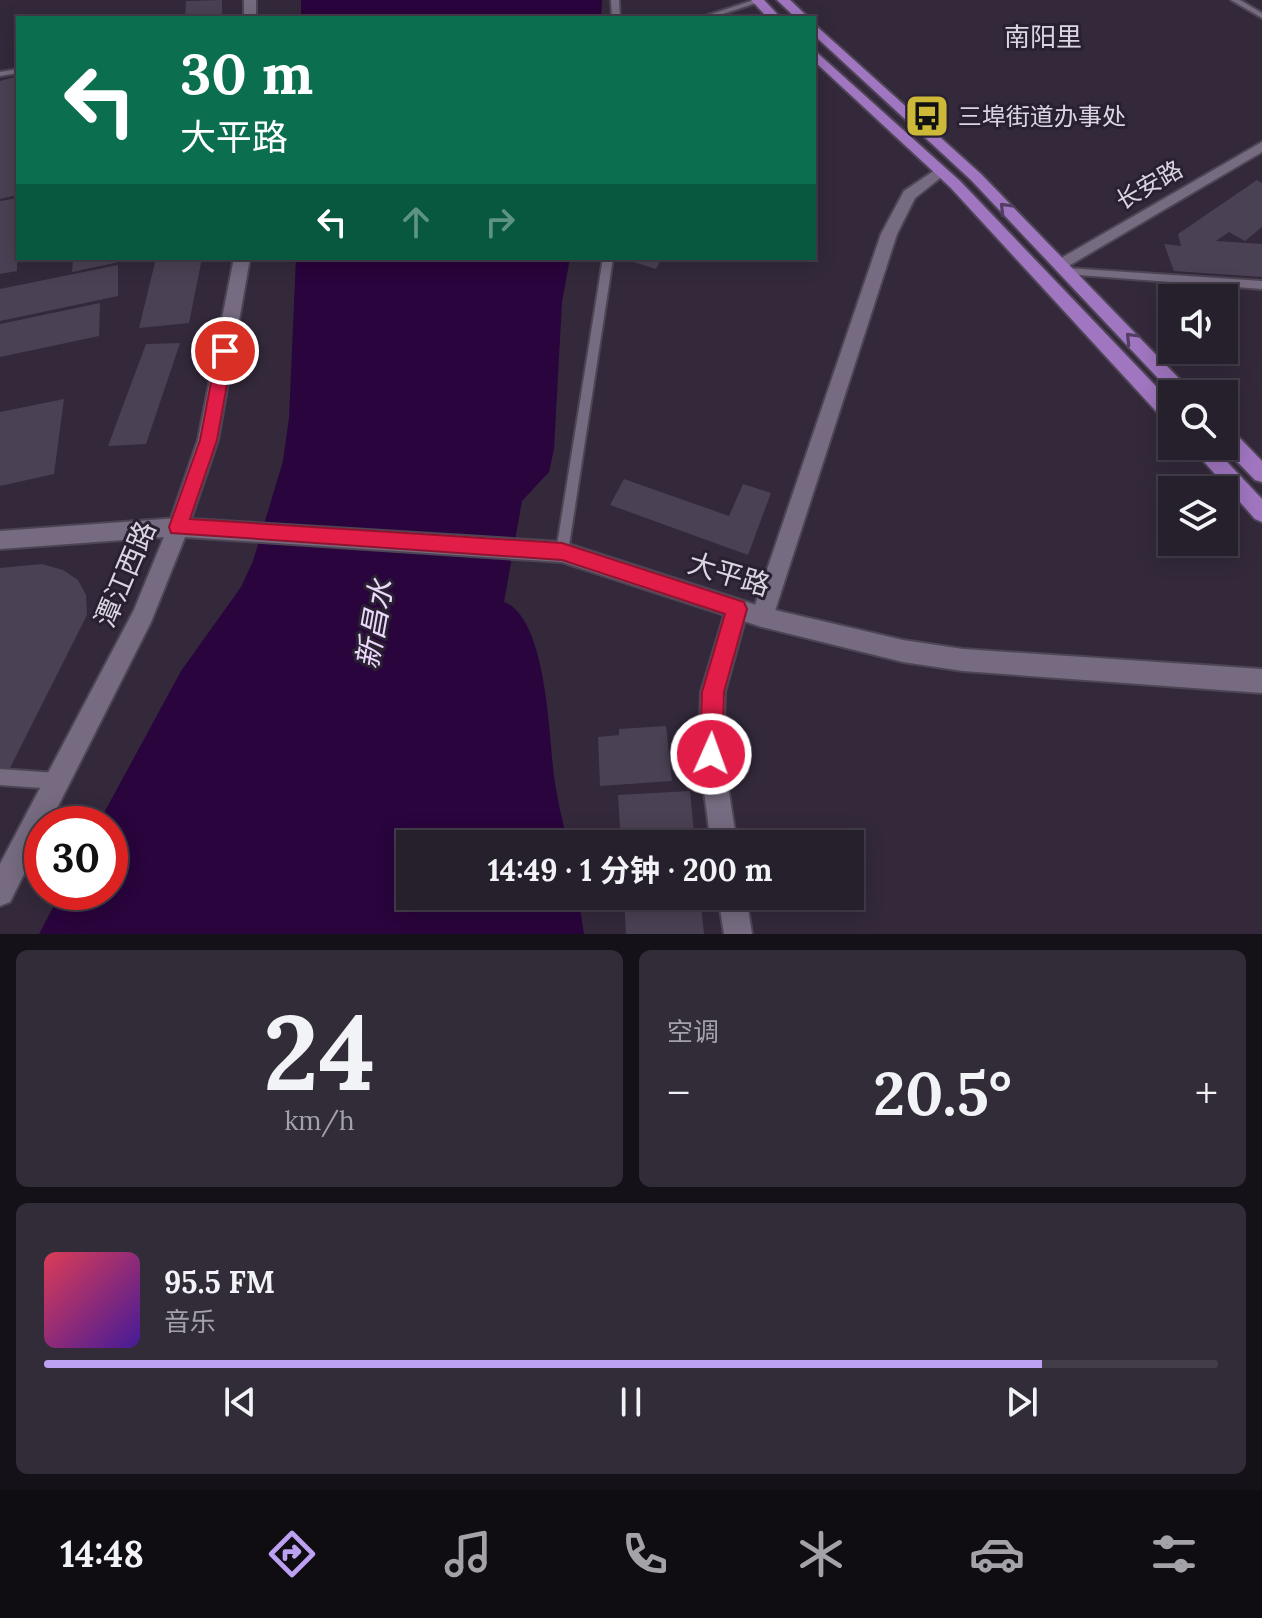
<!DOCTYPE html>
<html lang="zh">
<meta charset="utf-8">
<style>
:root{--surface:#261f2c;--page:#322c38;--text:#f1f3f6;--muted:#a4a2a9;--line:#423d48;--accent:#bca0f2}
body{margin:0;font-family:Lora,"Noto Sans SC",serif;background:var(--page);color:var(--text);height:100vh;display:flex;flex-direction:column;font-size:30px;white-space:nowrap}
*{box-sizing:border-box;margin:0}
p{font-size:26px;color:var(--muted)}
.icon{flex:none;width:44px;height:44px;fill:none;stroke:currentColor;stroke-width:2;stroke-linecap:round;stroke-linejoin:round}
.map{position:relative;height:934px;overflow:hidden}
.details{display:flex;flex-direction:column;gap:16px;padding:16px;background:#151118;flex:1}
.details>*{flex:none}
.hud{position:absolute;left:16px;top:16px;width:800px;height:244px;border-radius:0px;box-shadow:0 4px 20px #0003,0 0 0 2px var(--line);background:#0b6e4f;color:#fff;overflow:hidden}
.controls{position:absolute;left:1158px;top:284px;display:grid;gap:16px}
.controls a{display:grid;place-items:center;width:80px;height:80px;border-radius:0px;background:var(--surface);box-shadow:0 4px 20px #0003,0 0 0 2px var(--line);font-size:40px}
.speed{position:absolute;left:24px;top:806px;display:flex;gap:16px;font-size:40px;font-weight:700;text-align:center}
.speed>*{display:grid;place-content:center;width:104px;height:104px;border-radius:50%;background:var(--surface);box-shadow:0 4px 20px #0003,0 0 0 2px var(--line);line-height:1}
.speed .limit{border:12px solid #d22;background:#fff;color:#111}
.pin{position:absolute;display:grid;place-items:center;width:68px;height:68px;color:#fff;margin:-34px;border:4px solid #fff;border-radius:50%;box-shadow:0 2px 8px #0007}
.me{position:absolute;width:88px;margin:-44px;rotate:2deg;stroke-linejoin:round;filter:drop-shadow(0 0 6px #0008)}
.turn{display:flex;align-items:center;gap:28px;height:168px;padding:0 32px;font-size:36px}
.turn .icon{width:104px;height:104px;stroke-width:2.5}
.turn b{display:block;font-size:56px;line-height:68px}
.lanes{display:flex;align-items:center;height:76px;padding:0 32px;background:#0003;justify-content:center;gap:40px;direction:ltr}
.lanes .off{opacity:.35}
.big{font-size:60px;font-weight:700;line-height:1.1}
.details .tile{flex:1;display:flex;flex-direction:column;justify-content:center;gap:12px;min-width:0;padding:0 28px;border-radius:12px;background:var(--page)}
.details .dial{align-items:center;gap:0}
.dial b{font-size:104px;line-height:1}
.song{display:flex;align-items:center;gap:24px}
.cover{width:96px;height:96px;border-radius:12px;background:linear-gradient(135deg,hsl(350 70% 55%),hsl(260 70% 35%))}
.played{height:8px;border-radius:4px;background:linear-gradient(90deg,var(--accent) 85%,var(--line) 85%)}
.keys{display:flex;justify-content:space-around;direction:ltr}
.heat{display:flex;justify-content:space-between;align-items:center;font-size:44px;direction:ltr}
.details .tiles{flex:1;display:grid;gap:16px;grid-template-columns:1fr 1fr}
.tile:last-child{grid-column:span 2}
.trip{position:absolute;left:396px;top:830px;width:468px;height:80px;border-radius:0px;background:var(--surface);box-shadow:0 4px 20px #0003,0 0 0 2px var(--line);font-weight:700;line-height:80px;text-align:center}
.tab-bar{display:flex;height:128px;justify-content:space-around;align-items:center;background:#0f0c12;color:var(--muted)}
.tab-bar .icon{width:56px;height:56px}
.tab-bar .selected{color:var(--accent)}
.tab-bar b{font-size:36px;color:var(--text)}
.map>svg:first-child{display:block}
</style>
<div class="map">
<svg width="1262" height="934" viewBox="0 0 1262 934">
<rect width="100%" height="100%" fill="#33293b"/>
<g fill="#29043d">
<path d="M301,0H602L601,18H301Z"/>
<path d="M296,258H570L562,302L554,449L549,472L522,501L504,602C547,618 549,737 554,776C557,799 563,822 568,844H410V896H578L584,934H39L61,892H110V824H98L181,671L241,587L253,561L283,461L289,418Z"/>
</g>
<g fill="#4b4154">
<path d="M222,0V18H185L186,1Z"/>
<path d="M18,76V195L0,199V81Z"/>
<path d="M1257,180L1262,183V227L1245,241L1229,232L1216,241L1262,244V277L1174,271L1164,244L1181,246L1178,234Z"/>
<path d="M18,198L17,271L0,274V201Z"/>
<path d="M73,258H119V262L72,272Z"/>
<path d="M156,258H202L189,323L139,328Z"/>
<path d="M621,258H662L656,269Z"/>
<path d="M118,265V296L0,321V289Z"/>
<path d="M100,303L99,336L0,357V324Z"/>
<path d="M180,343L146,444L108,446L146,344Z"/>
<path d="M64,399L54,474L0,486V412Z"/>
<path d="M624,479L729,516L743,484L771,493L748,555L610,505Z"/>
<path d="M42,564L63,570L78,580L86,595L87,615L9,770L0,769V568Z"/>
<path d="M666,726L672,781L600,786L598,737L619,735V729Z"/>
<path d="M690,791L695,844H621L618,795Z"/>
<path d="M624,896H700L704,934H626Z"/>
</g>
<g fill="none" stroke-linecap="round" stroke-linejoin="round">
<g stroke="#4d4554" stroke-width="4">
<g id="service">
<path d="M611,0H619L620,18H612Z"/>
<path d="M754,0L762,1L711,18H699Z"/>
<path d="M1231,0H1240L1262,13V18Z"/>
<path d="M18,69V73L0,76V72Z"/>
<path d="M603,258H613L568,552L567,556L562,558L557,556L556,552Z"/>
<path d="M1066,268L1262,281V289L1066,274L1061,271Z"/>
<path d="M0,769L56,773L61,776L64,781L61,786L56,789L0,785Z"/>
</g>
</g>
<g stroke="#4d4554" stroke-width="4">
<g id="minor">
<path d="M1262,142V152L1065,268L1059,270L1051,264Z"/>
<path d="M941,166L949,171L915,198L897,234L773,617L770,624L762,627L754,624L751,617L881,234L904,191Z"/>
<path d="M178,518L185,521L188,527L185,533L178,536L0,549V531Z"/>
<path d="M737,599L745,602L748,609L725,692L723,754L737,844H711L699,754L701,692L726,609L729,602Z"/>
<path d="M718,896H746L752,934H724Z"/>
</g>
</g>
<g stroke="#4d4554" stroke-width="4">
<g id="tertiary">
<rect x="244" y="0" width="12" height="18"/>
<path d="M234,258H250L218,440L191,519L562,542L762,607L903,640L963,649L1262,669V693L963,671L903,662L762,627L562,562L185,537L151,622L49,824H42V838L10,902L0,906V864L134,610L168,527L198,440Z"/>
</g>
</g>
<g stroke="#4d4554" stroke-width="4">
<g id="primary">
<path d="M751,0H764L781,18H768Z"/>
<path d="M777,0H790L809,18H796Z"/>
<path d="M814,24L981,174L1194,394H1173L971,180L814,35Z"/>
<path d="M814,50L960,181L1172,403V424L1165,421L950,187L814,61Z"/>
<path d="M1224,427L1231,429L1262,461V482L1255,480L1222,446Z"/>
<path d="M1190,446H1212L1262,499V522L1255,519Z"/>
</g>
</g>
<use href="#service" fill="#766b80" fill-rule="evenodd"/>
<use href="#minor" fill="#766b80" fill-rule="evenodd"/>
<use href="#tertiary" fill="#766b80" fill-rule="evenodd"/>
<use href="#primary" fill="#a176c1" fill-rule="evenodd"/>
</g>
<defs><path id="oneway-chevron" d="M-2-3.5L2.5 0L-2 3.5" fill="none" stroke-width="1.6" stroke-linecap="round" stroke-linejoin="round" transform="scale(2)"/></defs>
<g stroke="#533e63">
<use href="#oneway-chevron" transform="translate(1005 208) rotate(-134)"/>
<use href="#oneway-chevron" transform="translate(1131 338) rotate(-134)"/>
</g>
<path fill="#e11d48" stroke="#92132f" stroke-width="2" d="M225,345L233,351L217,440L190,519L562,543L744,602L747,609L724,692L722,754L719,762L711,766L703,762L700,754L702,692L725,614L562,560L171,533L169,527L200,440L217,351Z"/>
<defs>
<g id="bus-square" transform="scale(2.3)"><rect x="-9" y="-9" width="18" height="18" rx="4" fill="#ceb837" stroke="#292031"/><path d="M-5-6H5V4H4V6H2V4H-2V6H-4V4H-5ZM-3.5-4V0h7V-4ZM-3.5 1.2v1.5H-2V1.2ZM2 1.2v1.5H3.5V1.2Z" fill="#111"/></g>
</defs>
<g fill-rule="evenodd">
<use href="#bus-square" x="927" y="116"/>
</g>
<g text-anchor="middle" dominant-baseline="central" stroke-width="6" stroke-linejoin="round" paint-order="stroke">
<g font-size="24" fill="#dbd5e1" stroke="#292031" text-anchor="start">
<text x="958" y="116">三埠街道办事处</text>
</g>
<g font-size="24" fill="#dbd5e1" stroke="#292031">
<text transform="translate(1149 185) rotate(-30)">长安路</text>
</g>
<g font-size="26" fill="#dbd5e1" stroke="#292031">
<text x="1043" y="36">南阳里</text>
</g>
<g font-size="28" fill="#dbd5e1" stroke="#292031">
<text transform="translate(125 574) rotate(-67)">潭江西路</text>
<text transform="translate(729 574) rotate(17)">大平路</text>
</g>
<g font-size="30" font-style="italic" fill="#ebd8fc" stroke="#292031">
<text transform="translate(374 624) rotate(-80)">新昌水</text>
</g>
</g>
</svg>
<div class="controls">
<a><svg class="icon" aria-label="sound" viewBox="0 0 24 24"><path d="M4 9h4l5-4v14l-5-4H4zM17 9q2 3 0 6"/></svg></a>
<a><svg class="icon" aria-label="search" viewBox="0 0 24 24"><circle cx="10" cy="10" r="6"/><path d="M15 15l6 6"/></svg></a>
<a><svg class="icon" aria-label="layers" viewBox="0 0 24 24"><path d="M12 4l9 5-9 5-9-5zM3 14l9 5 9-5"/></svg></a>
</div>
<div class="speed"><div class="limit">30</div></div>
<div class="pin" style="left:225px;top:351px;background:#d93025"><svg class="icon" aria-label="arrive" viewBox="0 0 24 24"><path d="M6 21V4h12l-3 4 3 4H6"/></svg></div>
<svg class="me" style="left:711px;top:754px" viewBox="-20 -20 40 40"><circle r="17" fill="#e11d48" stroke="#fff" stroke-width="3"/><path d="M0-11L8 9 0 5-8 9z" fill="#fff"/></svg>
<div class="trip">14:49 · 1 分钟 · 200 m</div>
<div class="hud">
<div class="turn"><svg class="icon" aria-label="left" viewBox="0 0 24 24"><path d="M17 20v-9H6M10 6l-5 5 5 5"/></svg><div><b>30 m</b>大平路</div></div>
<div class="lanes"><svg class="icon" aria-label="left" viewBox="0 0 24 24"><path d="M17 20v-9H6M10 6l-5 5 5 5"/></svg><svg class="icon off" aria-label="ahead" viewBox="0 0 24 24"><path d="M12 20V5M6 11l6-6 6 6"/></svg><svg class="icon off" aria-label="right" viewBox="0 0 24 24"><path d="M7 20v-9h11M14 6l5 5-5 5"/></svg></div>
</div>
</div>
<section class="details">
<div class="tiles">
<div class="tile dial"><b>24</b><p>km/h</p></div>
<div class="tile"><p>空调</p>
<div class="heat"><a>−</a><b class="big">20.5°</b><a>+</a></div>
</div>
<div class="tile">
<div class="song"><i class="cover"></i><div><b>95.5 FM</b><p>音乐</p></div></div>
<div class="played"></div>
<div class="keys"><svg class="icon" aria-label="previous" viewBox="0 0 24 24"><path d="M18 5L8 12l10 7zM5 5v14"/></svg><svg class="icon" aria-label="pause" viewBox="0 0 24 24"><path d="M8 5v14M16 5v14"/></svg><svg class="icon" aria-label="next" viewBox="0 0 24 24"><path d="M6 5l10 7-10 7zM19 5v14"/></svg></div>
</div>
</div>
</section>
<nav class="tab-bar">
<b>14:48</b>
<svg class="icon selected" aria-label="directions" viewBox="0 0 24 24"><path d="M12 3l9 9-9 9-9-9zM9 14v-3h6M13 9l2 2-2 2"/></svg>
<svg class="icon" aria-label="music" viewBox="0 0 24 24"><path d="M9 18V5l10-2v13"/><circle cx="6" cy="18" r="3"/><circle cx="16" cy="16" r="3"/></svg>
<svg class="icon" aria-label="phone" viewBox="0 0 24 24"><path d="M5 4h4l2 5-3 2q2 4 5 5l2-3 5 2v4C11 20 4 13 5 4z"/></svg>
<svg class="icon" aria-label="climate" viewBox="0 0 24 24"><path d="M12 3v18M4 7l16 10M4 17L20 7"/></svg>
<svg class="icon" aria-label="car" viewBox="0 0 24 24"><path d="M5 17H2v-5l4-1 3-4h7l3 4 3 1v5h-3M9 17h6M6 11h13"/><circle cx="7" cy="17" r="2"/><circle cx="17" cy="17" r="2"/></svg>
<svg class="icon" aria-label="filters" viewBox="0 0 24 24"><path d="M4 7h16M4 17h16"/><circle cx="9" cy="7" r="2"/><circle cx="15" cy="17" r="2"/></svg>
</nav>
